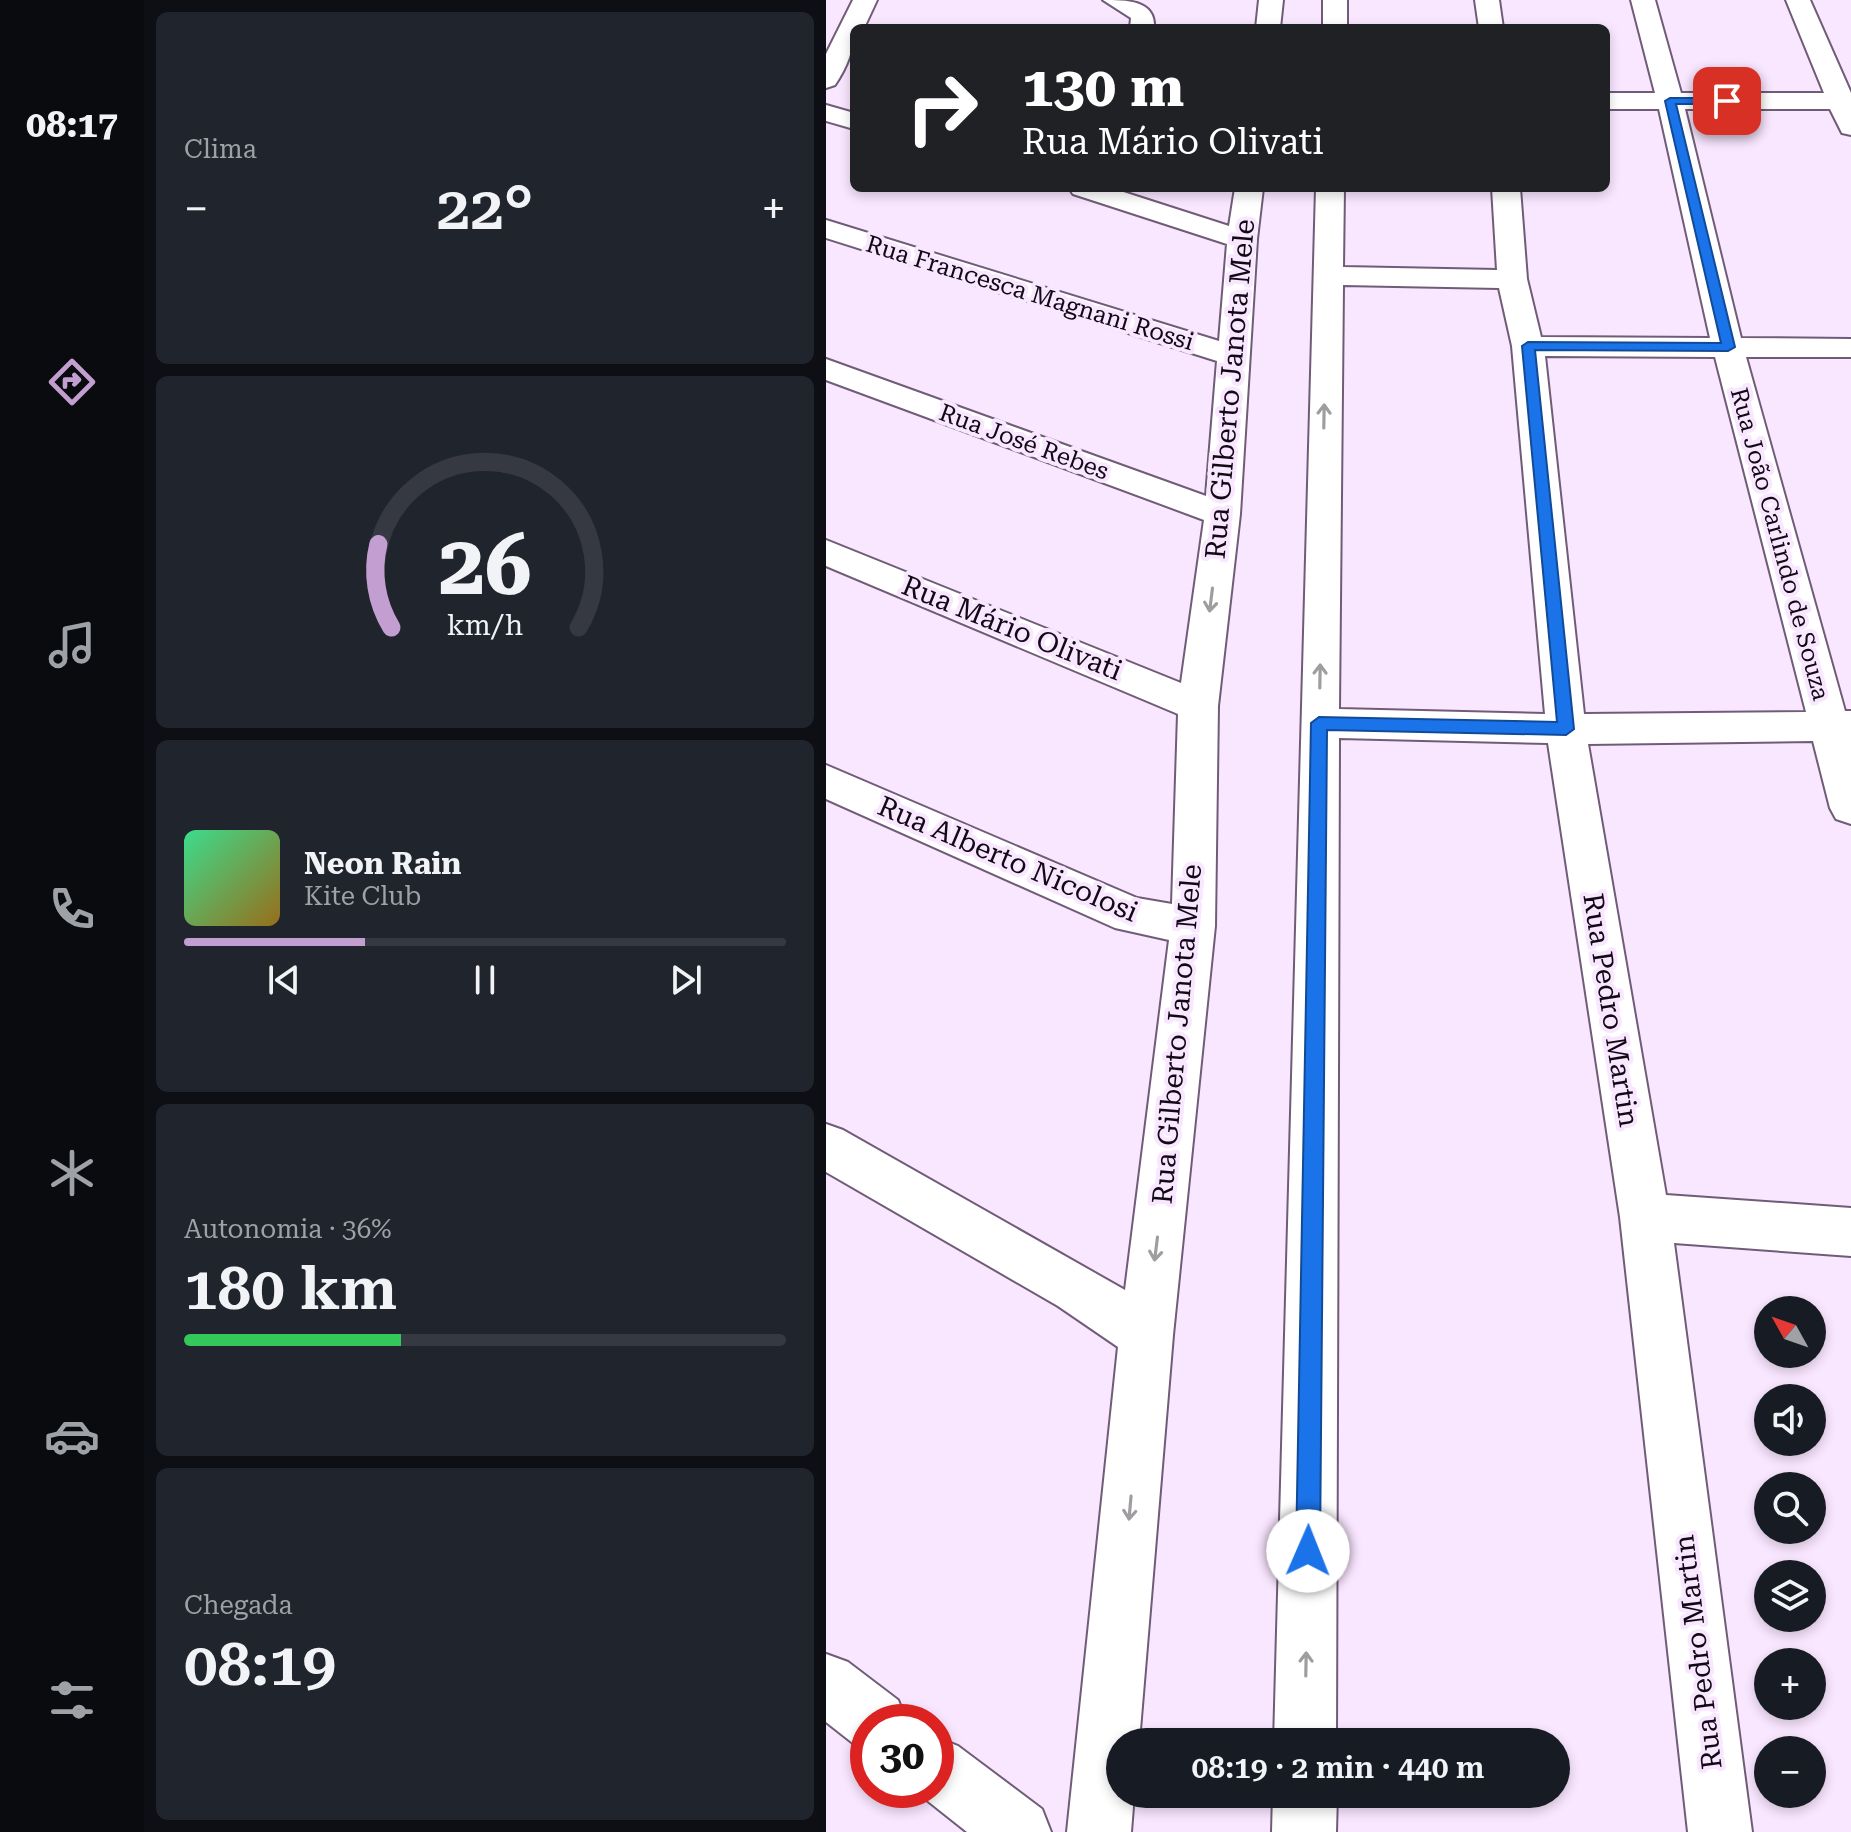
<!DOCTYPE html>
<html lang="pt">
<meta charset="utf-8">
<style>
:root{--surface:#171b24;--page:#20242c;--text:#f1f3f6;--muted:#9ea1a6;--line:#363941;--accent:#c39ed1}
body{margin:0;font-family:"Roboto Serif",serif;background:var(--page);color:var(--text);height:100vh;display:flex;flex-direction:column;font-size:30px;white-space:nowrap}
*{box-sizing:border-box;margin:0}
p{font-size:26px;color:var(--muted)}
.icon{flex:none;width:44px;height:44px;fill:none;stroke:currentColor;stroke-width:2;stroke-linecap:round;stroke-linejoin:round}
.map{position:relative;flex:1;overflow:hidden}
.panel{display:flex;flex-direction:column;gap:12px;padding:12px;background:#0d0f14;width:682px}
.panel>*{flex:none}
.top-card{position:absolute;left:24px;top:24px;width:760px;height:168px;border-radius:12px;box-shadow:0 4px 12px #0003;background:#202124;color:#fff;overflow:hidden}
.needle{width:52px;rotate:310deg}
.fabs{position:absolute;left:928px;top:1296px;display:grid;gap:16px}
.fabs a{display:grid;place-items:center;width:72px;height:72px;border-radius:50%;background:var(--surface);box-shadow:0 4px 12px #0003;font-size:40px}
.speed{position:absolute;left:24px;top:1704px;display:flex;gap:16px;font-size:40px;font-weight:700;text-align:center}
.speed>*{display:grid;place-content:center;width:104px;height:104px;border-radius:50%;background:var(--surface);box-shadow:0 4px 12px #0003;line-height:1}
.speed .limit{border:12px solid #d22;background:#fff;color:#111}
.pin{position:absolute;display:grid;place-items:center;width:68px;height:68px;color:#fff;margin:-34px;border-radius:16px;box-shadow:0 4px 12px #0006}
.me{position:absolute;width:88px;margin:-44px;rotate:1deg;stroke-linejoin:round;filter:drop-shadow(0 0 6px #0008)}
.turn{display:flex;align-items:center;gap:28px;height:168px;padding:0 40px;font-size:36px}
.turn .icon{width:104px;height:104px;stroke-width:2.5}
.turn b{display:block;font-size:56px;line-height:68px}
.big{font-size:60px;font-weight:600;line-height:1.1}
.panel .widget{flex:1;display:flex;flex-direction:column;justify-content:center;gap:12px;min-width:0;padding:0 28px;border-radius:12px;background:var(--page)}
.panel .dial{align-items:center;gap:0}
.dial svg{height:208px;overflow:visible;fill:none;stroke:var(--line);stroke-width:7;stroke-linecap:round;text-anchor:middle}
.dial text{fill:var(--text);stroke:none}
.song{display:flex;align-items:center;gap:24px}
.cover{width:96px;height:96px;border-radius:12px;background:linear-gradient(135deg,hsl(150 70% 55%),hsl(40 70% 35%))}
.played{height:8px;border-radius:4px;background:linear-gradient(90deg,var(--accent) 30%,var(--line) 30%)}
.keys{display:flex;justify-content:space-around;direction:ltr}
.heat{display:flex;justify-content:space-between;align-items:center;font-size:44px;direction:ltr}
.charge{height:12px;border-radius:6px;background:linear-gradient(90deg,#34c759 36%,var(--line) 0)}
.trip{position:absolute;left:280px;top:1728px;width:464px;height:80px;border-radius:40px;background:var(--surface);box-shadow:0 4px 12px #0003;font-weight:600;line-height:80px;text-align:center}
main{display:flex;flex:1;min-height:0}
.tabs{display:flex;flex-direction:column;width:144px;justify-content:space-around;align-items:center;background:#090b0e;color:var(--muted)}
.tabs .icon{width:56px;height:56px}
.tabs .on{color:var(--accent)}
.tabs b{font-size:36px;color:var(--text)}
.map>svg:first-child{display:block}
</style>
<main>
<nav class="tabs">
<b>08:17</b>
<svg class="icon on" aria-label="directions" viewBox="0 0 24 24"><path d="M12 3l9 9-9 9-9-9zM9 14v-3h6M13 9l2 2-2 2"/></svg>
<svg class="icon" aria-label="music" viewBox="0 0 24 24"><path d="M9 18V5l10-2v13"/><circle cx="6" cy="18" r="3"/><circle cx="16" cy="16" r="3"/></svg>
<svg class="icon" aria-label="phone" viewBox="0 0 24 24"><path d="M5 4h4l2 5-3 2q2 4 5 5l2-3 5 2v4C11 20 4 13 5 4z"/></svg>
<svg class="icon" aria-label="climate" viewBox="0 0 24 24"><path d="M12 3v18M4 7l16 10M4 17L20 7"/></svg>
<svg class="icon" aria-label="car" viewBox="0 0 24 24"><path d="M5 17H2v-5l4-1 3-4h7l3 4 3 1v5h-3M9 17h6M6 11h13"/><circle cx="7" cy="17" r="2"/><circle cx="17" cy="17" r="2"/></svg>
<svg class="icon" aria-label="filters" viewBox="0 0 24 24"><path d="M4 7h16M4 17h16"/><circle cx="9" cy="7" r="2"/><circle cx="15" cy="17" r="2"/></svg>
</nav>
<section class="panel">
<div class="widget"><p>Clima</p>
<div class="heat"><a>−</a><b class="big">22°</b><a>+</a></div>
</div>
<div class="widget dial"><svg viewBox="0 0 100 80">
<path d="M14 69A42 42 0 1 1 86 69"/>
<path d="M14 69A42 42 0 0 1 9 37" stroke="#c39ed1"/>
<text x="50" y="56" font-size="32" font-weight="700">26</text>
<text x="50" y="72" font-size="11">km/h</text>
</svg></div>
<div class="widget">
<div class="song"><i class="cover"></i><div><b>Neon Rain</b><p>Kite Club</p></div></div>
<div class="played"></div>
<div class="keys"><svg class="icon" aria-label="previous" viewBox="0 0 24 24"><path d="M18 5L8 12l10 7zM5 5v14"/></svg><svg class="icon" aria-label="pause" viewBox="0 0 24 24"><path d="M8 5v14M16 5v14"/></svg><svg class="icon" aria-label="next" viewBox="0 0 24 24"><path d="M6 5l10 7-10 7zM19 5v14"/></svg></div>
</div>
<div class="widget"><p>Autonomia · 36%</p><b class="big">180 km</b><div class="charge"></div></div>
<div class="widget"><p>Chegada</p><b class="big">08:19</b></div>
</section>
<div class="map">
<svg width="1025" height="1832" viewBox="0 0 1025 1832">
<rect width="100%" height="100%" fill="#f9e6ff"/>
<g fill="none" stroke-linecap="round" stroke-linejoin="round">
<g stroke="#705c77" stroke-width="4">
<g id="minor">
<path d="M27,0H51L38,28H28C28,50 21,67 9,85L0,88V54Z"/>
<path d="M277,0C300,0 330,0 328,28H304L305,18Z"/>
<path d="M433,0H457L454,28H430Z"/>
<rect x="497" y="0" width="24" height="28"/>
<path d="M649,0H673L677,28H653Z"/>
<path d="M805,0H829L855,93H998L960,0H984L1025,93V135L1016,133L1004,109H859L915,338L1025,339V357H920L1019,711H1025V824L1010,819L1004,808L987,741L762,744L840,1195L1025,1208V1256L848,1243L926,1832H862L794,1217L722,743L513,738L510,1742H448L490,188H518L517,267L671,270L666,188H694L701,279L715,337L884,338L833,109H780V93H829ZM517,285L673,288L686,346L719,714L513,709ZM719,356L889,357L980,712L758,714Z"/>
<path d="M0,105L28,113V129L0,121Z"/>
<path d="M243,188H285L403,226L409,188H437L431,239L414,514L392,706L389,926L347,1335L313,1742H294V1794H308L305,1832H241L292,1347L232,1306L0,1172V1124L17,1130L299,1290L343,940L289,928L0,799V765L311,898L346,904L352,714L0,566V540L355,683L378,520L0,380V359L380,496L391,361L0,238V220L393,341L401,244L247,194Z"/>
<path d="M0,1654L22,1662L72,1700L81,1722H42V1750L28,1744L0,1722Z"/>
<path d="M110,1737L132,1746L216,1809L225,1832H141L88,1790H110Z"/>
<path d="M447,1794H511L510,1832H446Z"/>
</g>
</g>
<use href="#minor" fill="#fff" fill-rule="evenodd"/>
</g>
<defs><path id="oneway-shaft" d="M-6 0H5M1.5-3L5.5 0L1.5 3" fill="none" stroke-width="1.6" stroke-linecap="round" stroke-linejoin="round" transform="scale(2)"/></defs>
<g stroke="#a09da1">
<use href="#oneway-shaft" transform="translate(498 416) rotate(-89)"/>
<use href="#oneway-shaft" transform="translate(385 600) rotate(97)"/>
<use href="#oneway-shaft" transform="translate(494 676) rotate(-89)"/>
<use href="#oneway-shaft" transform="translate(330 1249) rotate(97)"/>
<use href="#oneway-shaft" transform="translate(304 1508) rotate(95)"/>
<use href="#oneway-shaft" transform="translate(480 1664) rotate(-89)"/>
</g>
<path fill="#1a73e8" stroke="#114b97" stroke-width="2" d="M844,98H901L906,101L901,104H850L909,347L902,351L709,350L748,729L740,735L501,730L494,1551L490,1559L482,1563L473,1559L470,1551L485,723L493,717L731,722L696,346L702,342L895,343L839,101Z"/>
<g text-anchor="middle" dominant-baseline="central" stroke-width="8" stroke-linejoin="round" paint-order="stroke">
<g font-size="24" fill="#110913" stroke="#f9e6ff">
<text transform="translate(204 293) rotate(17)">Rua Francesca Magnani Rossi</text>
<text transform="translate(198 442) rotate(20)">Rua José Rebes</text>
<text transform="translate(954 544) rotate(75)">Rua João Carlindo de Souza</text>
</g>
<g font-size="28" fill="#110913" stroke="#f9e6ff">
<text transform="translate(404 389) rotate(-85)">Rua Gilberto Janota Mele</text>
<text transform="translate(186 628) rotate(22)">Rua Mário Olivati</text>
<text transform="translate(182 859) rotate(23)">Rua Alberto Nicolosi</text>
<text transform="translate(785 1010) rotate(81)">Rua Pedro Martin</text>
<text transform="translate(351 1034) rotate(-85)">Rua Gilberto Janota Mele</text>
<text transform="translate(872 1652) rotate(-97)">Rua Pedro Martin</text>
</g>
</g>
</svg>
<div class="fabs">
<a><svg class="needle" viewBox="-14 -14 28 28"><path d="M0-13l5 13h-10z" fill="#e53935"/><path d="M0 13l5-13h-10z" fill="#9ea1a6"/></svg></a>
<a><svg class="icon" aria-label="sound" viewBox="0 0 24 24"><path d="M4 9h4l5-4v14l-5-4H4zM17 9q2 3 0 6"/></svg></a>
<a><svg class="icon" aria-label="search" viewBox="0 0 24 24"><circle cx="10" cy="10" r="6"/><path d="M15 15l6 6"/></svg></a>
<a><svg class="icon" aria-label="layers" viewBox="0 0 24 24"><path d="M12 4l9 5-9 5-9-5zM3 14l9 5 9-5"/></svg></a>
<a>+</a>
<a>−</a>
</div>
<div class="speed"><div class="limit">30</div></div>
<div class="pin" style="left:901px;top:101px;background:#d93025"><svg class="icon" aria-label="arrive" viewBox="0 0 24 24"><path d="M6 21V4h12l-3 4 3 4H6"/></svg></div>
<svg class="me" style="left:482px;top:1551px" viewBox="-20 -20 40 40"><circle r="19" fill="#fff"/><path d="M0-13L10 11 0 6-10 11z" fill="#1a73e8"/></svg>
<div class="trip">08:19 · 2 min · 440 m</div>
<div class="top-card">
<div class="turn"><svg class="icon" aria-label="right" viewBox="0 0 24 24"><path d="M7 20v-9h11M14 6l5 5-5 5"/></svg><div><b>130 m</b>Rua Mário Olivati</div></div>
</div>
</div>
</main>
